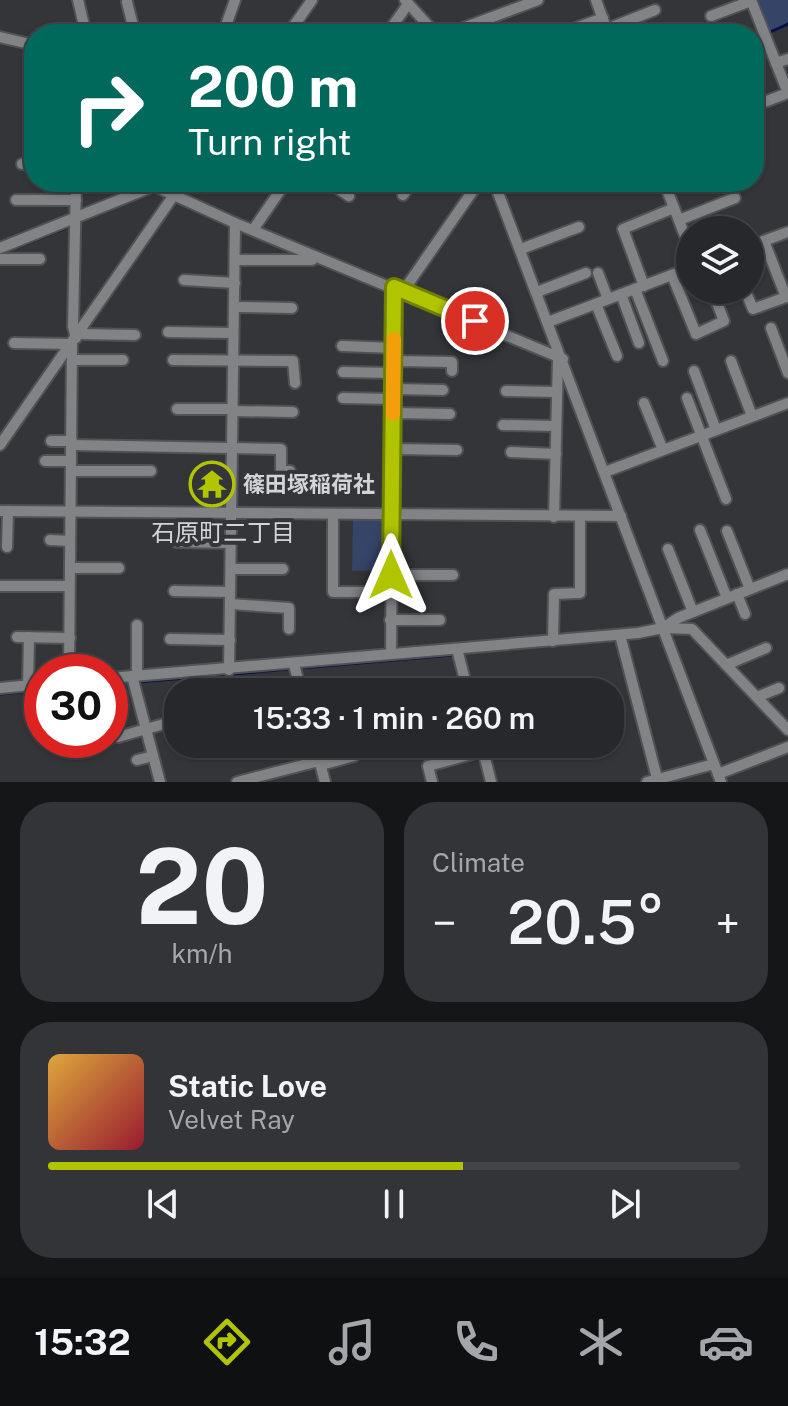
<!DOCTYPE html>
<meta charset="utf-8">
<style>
:root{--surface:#26282b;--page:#323437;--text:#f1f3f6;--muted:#a4a6a9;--line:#424447;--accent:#b0c500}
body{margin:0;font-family:"Public Sans","Noto Sans JP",sans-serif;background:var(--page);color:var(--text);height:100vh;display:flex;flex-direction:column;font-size:30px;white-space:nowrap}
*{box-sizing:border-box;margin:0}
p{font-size:26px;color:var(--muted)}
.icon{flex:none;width:44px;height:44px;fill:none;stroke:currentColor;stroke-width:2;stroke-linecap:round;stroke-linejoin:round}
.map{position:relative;height:782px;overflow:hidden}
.sheet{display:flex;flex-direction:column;gap:20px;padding:20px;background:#151618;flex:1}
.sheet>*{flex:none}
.guide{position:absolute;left:24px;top:24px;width:740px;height:168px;border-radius:32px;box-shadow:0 2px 6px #0004,0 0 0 2px var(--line);background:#00695c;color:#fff;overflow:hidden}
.controls{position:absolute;left:676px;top:216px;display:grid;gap:16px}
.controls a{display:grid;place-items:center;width:88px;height:88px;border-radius:50%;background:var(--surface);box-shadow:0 2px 6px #0004,0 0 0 2px var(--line);font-size:40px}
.speed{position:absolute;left:24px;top:654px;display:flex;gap:16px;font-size:40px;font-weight:700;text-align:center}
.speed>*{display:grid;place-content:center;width:104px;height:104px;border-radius:50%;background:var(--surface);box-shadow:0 2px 6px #0004,0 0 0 2px var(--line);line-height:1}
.speed .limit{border:12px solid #d22;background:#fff;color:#111}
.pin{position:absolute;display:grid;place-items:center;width:68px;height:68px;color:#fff;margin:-34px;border:4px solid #fff;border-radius:50%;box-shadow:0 2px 8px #0007}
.me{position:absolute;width:88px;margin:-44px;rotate:0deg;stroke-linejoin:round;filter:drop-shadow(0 0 6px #0008)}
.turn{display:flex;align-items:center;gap:28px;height:168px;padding:0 32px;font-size:36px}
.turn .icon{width:104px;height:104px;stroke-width:2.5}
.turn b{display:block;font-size:56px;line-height:68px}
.big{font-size:60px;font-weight:600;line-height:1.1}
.sheet .widget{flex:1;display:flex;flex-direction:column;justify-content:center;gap:12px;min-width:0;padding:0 28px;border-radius:32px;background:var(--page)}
.sheet .dial{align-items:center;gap:0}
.dial b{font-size:104px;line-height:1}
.song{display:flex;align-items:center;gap:24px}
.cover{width:96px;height:96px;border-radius:12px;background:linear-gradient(135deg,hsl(40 70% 55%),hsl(350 70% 35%))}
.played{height:8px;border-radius:4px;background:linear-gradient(90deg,var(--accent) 60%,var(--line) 60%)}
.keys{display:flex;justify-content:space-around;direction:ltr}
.heat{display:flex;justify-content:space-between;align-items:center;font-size:44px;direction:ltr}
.sheet .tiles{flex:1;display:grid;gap:20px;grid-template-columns:1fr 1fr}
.widget:last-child{grid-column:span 2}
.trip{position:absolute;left:164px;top:678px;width:460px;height:80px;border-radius:32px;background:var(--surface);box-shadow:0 2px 6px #0004,0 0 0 2px var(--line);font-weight:600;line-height:80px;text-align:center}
.menu{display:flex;height:128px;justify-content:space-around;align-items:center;background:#0f1011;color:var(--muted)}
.menu .icon{width:56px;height:56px}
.menu .current{color:var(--accent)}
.menu b{font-size:36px;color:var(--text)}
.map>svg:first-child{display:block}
</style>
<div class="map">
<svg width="788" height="782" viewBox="0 0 788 782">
<rect width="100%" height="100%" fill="#333539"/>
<g fill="#364468">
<path d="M756,0H788V26L769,34Z"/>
<path d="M353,518L388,519L387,570L352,571Z"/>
</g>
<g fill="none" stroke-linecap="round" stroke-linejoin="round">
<g stroke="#061146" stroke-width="3">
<path d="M768,33L788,24"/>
<path d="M80,221L102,212"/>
<path d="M17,247L73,225"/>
<path d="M463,653L616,640"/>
<path d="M138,682L453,655"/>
<path d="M110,684L130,682"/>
<path d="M0,694L42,690"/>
</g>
<g stroke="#505255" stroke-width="14">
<g id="minor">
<path d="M78,0L86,34"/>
<path d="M405,0L436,34"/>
<path d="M596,0L605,25"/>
<path d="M751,0L788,93L754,106"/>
<path d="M127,2L135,34"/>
<path d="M711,16L751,1"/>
<path d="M607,29L655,10"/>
<path d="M223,34L235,0"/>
<path d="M288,34L312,0"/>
<path d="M387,34L408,4"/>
<path d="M447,34L538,0"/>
<path d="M559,34L603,18"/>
<path d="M0,37L34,45"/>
<path d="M776,63L788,59"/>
<path d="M22,164H34"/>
<path d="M76,182L73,327L76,338"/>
<path d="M328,182L349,196"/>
<path d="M494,182L721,782"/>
<path d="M664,182L690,249"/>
<path d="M403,195L412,182"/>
<path d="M16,200H76"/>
<path d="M679,220L735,198"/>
<path d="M253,230L286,182"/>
<path d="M750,246L788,232"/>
<path d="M0,248L154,186L235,223L563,359"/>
<path d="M521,249L579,227"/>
<path d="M0,259H40"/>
<path d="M235,260H312L315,257"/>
<path d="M598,273L608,299"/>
<path d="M672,275L696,334L724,321L712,290"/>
<path d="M184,280L235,283"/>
<path d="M644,286L623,229L674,208"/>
<path d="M635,289L663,361"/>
<path d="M404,290L479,182"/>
<path d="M745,290L753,309L786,297L764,241"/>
<path d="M537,292L586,273"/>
<path d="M621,294L639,343"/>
<path d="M596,304L617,356"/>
<path d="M235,307L292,308"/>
<path d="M548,322L690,268"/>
<path d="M771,328L788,373"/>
<path d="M168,332L233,333"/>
<path d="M79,334L135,335"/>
<path d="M14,343L72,344L69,672"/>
<path d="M342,346L394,348"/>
<path d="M74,360H123"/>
<path d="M173,360L293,361L295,383"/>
<path d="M394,361L452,362V371"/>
<path d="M731,361L752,416"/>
<path d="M694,371L716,430"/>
<path d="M343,372L394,373"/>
<path d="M393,389L443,390"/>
<path d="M506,391L556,392"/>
<path d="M343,398L393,399"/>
<path d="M687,398L726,499"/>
<path d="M644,403L663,450"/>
<path d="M177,409H232"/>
<path d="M232,411L293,412"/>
<path d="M393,413L450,414"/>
<path d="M503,425L556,426"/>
<path d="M51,441H72"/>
<path d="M0,445L183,182"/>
<path d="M72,445L281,449V471H290"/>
<path d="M392,449L457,450"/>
<path d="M511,452L556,454"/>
<path d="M45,461H71"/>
<path d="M71,471H151"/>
<path d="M605,472L788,403"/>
<path d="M0,511L621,516"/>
<path d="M333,514V592H390"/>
<path d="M554,517L558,359"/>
<path d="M700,530L727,598"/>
<path d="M727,531L750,589"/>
<path d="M50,540L70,541"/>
<path d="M176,542L230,543"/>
<path d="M7,547L8,511"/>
<path d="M668,549L693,612"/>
<path d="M70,568H119"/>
<path d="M231,569H283"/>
<path d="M391,575H453"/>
<path d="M0,586H69"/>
<path d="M174,591L230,592"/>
<path d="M737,594L745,614"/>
<path d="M230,604L289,608V629"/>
<path d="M390,620H440"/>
<path d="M137,625V675"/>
<path d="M663,628L692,629L788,730"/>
<path d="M620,635L658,782"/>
<path d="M17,637L70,638"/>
<path d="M170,639L230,640"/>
<path d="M553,641L554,594L580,593V517"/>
<path d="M457,649L468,692"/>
<path d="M391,654L394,287"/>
<path d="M294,664L301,692"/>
<path d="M726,665L766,648"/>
<path d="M229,670L235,223"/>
<path d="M132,676L160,782"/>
<path d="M110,678L638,633L663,628L678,618L788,574"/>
<path d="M28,685L29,637"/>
<path d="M0,688L42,684"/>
<path d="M757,697L779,688"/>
<path d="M118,737L171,722"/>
<path d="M315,744L325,782"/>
<path d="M482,746L491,782"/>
<path d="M257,748L273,744"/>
<path d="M137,760L153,756"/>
<path d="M321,765L354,756"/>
<path d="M718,774L788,747"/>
<path d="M237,782L319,761"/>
<path d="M432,782L428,766L483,751"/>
<path d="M647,782L714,764"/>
</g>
</g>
<use href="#minor" stroke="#828385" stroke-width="10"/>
</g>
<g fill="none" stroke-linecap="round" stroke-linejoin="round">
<g stroke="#728000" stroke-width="20">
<path id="route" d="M391,575L394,287L475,321"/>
</g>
<use href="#route" stroke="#b0c500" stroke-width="14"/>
<path stroke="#f59e0b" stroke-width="14" d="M393,414L394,339"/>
</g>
<defs>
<g id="temple-ring" transform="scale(2.3)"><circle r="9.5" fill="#333539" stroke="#b0c500" stroke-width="1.5"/><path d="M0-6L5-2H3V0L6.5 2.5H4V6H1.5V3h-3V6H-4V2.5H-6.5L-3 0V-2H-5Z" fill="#b0c500"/></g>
</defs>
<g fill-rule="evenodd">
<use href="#temple-ring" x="212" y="484"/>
</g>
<g text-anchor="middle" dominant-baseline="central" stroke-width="8" stroke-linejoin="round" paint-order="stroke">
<g font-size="22" font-weight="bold" fill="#d3d4d7" stroke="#333539" text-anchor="start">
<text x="243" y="484">篠田塚稲荷社</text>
</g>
<g font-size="24" fill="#d3d4d7" stroke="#333539">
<text x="223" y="532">石原町二丁目</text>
</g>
</g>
</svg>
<div class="controls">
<a><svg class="icon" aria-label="layers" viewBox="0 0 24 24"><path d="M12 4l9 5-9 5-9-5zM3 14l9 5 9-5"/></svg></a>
</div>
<div class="speed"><div class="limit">30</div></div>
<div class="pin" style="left:475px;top:321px;background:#d93025"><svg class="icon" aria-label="arrive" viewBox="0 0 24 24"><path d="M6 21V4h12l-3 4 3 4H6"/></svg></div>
<svg class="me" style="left:391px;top:575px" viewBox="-20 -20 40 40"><path d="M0-17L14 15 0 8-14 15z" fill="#b0c500" stroke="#fff" stroke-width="4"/></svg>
<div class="trip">15:33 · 1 min · 260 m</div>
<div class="guide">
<div class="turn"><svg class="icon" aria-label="right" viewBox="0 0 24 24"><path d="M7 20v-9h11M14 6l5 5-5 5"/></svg><div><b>200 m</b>Turn right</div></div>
</div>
</div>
<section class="sheet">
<div class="tiles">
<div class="widget dial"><b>20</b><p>km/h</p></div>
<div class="widget"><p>Climate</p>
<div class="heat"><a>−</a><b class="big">20.5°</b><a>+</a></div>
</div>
<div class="widget">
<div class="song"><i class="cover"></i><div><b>Static Love</b><p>Velvet Ray</p></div></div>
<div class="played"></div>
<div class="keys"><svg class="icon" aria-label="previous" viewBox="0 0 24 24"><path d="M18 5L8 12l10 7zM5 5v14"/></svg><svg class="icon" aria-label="pause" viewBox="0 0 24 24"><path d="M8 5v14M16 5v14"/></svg><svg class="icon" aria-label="next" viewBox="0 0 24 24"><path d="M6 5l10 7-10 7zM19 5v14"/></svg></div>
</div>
</div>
</section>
<nav class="menu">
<b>15:32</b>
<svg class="icon current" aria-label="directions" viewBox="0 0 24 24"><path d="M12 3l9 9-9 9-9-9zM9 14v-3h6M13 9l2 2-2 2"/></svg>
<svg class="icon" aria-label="music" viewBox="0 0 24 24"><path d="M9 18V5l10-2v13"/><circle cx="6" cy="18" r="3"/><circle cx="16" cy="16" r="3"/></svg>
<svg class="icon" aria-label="phone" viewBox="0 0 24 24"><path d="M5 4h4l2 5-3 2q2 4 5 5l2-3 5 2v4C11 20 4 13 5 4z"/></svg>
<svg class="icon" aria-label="climate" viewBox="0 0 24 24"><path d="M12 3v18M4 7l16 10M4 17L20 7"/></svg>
<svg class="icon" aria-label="car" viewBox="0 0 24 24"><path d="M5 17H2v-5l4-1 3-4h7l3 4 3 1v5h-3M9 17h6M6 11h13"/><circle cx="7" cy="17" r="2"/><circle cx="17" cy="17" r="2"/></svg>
</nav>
